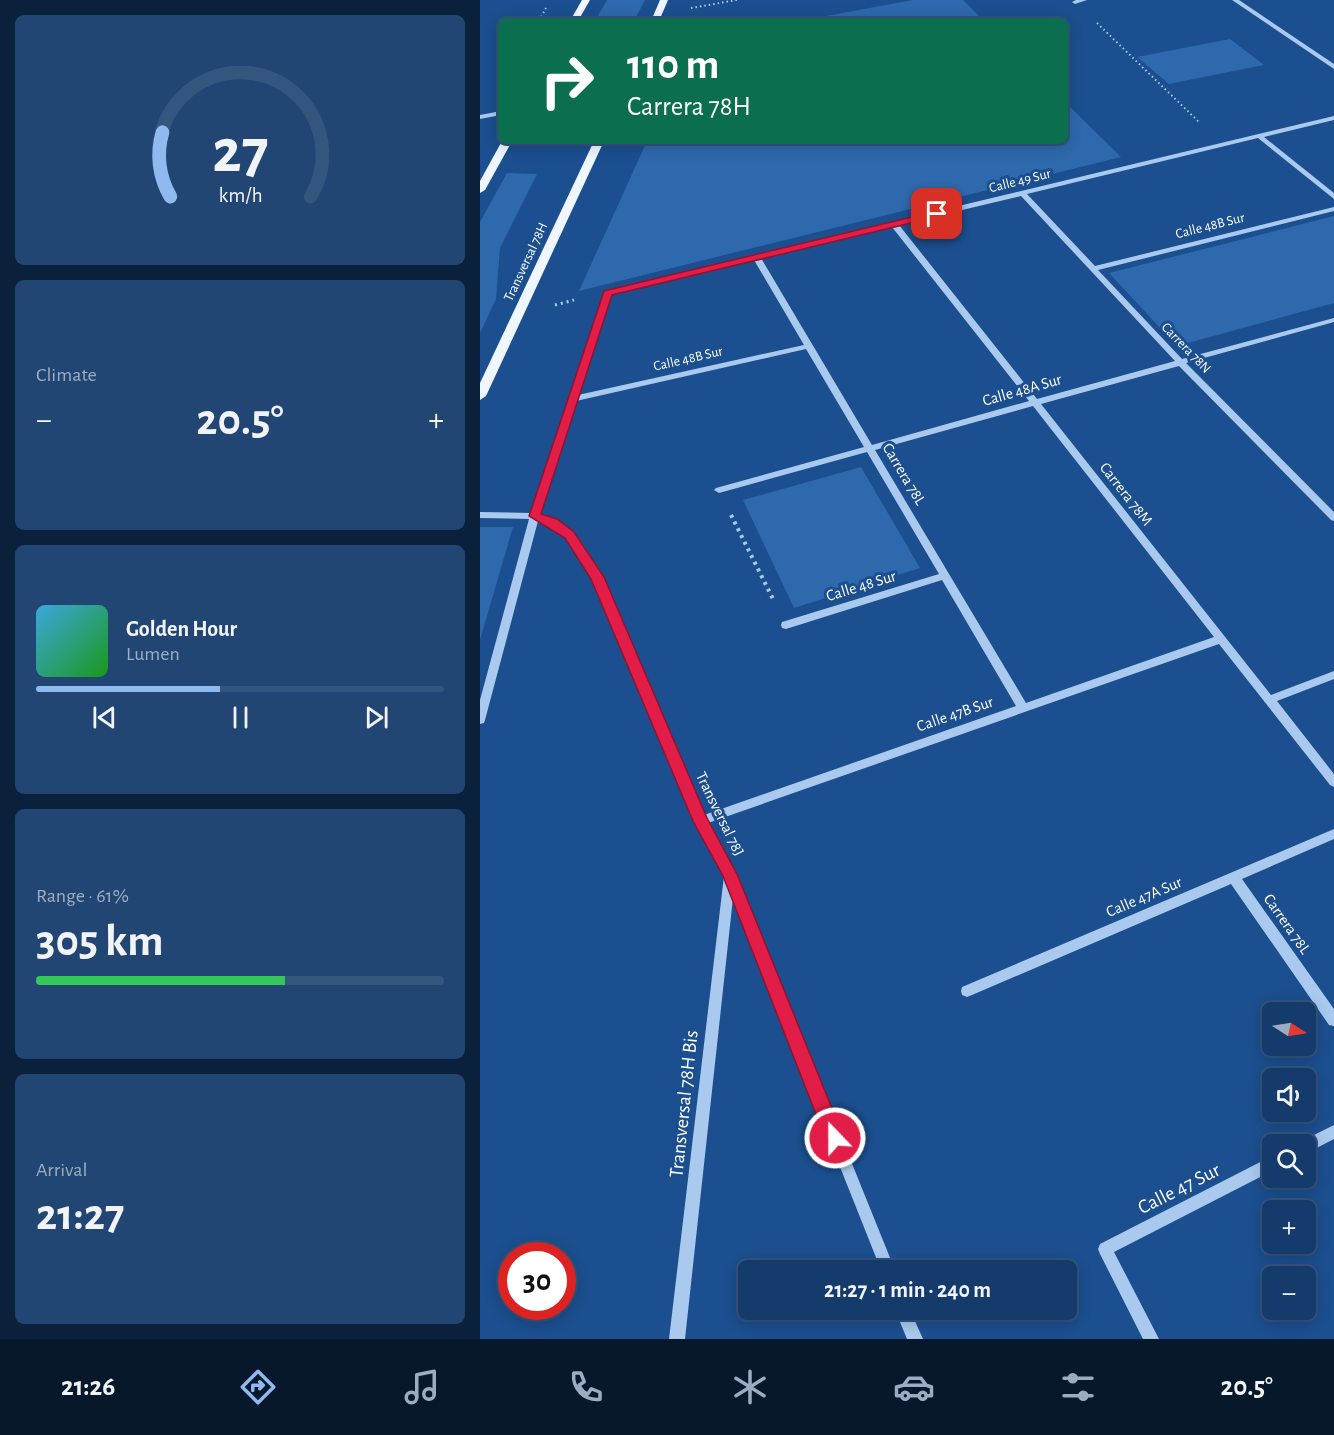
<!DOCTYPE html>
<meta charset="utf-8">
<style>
:root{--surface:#143b6b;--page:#214673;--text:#f1f3f6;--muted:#9dadc1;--line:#33557e;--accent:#90b9f0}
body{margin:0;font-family:"Alegreya Sans",sans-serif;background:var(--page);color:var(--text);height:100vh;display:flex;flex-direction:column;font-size:22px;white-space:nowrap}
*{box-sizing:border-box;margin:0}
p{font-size:20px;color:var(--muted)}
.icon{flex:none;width:33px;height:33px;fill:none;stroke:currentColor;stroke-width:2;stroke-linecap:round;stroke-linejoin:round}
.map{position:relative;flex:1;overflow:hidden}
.panel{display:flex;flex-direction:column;gap:15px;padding:15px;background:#0b203b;width:480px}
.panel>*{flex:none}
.top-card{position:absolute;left:18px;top:18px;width:570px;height:126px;border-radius:9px;box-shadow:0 3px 15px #0003,0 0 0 2px var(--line);background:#0b6e4f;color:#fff;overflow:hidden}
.needle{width:39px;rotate:102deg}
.controls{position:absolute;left:782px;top:1002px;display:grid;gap:12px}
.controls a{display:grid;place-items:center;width:54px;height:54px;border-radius:9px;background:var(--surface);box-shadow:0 3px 15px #0003,0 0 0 2px var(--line);font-size:30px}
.speed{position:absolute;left:18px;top:1242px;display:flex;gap:12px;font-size:30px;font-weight:700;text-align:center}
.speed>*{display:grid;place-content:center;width:78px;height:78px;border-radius:50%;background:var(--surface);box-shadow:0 3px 15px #0003,0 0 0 2px var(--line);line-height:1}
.speed .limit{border:9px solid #d22;background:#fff;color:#111}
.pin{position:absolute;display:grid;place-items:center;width:51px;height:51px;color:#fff;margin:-26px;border-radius:12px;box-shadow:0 3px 9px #0006}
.me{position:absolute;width:66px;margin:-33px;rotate:338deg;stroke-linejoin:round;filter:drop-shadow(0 0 4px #0008)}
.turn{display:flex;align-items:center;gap:21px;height:126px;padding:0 30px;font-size:27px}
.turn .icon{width:78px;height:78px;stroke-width:2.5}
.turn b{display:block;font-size:42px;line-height:51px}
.big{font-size:45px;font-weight:700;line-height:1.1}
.panel .widget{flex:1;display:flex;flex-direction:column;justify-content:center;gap:9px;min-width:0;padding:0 21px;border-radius:9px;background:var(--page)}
.panel .dial{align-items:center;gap:0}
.dial svg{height:156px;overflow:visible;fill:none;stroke:var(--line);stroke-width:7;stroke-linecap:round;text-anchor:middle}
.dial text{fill:var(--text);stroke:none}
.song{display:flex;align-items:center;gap:18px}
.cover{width:72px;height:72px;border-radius:9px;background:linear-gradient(135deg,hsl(200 70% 55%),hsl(120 70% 35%))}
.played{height:6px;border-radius:3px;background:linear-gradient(90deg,var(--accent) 45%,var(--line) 45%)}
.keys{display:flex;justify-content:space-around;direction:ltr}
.heat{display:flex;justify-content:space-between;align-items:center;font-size:33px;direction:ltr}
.charge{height:9px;border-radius:4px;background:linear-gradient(90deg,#34c759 61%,var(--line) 0)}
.trip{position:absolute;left:258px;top:1260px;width:339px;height:60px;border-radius:9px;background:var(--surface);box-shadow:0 3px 15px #0003,0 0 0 2px var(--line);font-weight:700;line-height:60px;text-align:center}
.tabs{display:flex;height:96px;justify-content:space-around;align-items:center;background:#08182b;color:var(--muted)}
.tabs .icon{width:42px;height:42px}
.tabs .current{color:var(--accent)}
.tabs b{font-size:27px;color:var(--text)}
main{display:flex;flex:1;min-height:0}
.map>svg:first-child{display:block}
</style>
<main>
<section class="panel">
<div class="widget dial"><svg viewBox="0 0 100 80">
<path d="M14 69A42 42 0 1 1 86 69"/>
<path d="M14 69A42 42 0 0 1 10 36" stroke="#90b9f0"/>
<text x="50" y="56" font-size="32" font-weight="700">27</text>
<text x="50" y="72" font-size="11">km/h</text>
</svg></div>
<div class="widget"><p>Climate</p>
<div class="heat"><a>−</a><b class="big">20.5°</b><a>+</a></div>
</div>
<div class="widget">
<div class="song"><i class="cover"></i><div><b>Golden Hour</b><p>Lumen</p></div></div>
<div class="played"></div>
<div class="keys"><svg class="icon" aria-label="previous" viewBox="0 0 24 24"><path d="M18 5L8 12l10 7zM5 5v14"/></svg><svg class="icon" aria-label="pause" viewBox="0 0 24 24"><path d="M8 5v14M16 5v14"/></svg><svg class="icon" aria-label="next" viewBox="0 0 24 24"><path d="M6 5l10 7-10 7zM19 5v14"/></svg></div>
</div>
<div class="widget"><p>Range · 61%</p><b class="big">305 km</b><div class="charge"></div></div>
<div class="widget"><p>Arrival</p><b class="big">21:27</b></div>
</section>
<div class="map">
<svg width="854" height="1339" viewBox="0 0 854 1339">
<rect width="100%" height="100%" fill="#1b4f8f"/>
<g fill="#2e69ad">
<path d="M127,0H165L154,21H115Z"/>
<path d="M433,0H483L504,21H319Z"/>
<path d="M750,39L784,65L689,84L657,57Z"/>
<path d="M585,102L641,157L99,291L167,141H585Z"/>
<path d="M27,173L57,174L20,248L16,299L0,333V222Z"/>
<path d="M854,216V303L697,346L629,273Z"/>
<path d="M381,467L440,568L314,608L263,500Z"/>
<path d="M0,527H33L0,640Z"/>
</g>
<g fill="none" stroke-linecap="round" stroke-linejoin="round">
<g stroke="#a9c9ee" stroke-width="2" stroke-dasharray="1.5 3" stroke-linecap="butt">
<path d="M211,8L257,0"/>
<path d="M59,21L66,8"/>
<path d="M617,23L719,122"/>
</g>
<path stroke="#a9c9ee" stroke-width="3" stroke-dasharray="2 4" stroke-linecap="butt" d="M75,305L94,300"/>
<path stroke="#a9c9ee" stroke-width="4" stroke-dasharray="3 4.5" stroke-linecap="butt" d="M251,515L293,599"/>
<g fill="#a9c9ee" fill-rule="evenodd">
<path d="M607,0L595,4L592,2L596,0Z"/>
<path d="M752,0H759L854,64V69Z"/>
<path d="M21,111V115L0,119V115Z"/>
<path d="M854,116V120L784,137L854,193V199L778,138L547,194L615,266L854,207V211L618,270L702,359L854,318V322L706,363L854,512V521L851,520L699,366L561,404L791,695L854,671V679L797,701L854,774V787L850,785L739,644L228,823L255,874L415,1270H401L253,898L205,1339H189L244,876L215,821L112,577C99,553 85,530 58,521L5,720L4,723L0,724V700L49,519L0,518V512L51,513L124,291ZM541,196L695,361L557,399L419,225ZM412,227L549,401L392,445L281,258ZM274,260L324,345L98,395L130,295ZM326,349L384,447L236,488L234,490L239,493L387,452L459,574L302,622L301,625L302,628L306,629L462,580L536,706L224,815L122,577C105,546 95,526 60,514L96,401ZM553,406L734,637L546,703L395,450Z"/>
<path d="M854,829V839L762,879L854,1009V1026L849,1025L751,884L492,995L487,997L482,995L481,991L482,987Z"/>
<path d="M854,1125V1139L825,1154V1144H819L820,1142Z"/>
<path d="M792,1156V1171L634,1252L679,1339H663L620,1254L618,1249L620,1244Z"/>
<path d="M415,1310H430L443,1339H427Z"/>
</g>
<g fill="#f0f6ff" fill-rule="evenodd">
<path d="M102,0H110L98,21H90Z"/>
<path d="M180,0H188L179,21H171Z"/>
<path d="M22,141H32L5,190L0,193V181Z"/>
<path d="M114,141H124L6,396L0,400V383Z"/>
</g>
</g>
<path fill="#e11d48" stroke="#92132f" stroke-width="1.5" d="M457,211L461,214L460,216L132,295L61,514L77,519L94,532L124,577L227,818L257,874L364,1138L361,1145L355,1147L348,1145L243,876L213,821L111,579L85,538L49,516L124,291Z"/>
<g text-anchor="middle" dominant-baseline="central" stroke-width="6" stroke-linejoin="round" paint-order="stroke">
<g font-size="14" fill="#fff" stroke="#1b4f8f">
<text transform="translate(540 181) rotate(-14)">Calle 49 Sur</text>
<text transform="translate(730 226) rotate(-14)">Calle 48B Sur</text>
<text transform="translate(46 262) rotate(-65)">Transversal 78H</text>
<text transform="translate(706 348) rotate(46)">Carrera 78N</text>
<text transform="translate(208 359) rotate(-13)">Calle 48B Sur</text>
</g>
<g font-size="16" fill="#fff" stroke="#1b4f8f">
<text transform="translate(542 390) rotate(-16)">Calle 48A Sur</text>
<text transform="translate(424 474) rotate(59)">Carrera 78L</text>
<text transform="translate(646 494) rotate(52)">Carrera 78M</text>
<text transform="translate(381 586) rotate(-17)">Calle 48 Sur</text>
<text transform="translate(475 714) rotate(-19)">Calle 47B Sur</text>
<text transform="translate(240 814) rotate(64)">Transversal 78J</text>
<text transform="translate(664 897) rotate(-23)">Calle 47A Sur</text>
<text transform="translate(807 924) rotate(55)">Carrera 78L</text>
</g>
<g font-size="20" fill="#fff" stroke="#1b4f8f">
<text transform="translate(204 1104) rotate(-84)">Transversal 78H Bis</text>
<text transform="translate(699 1189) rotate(-27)">Calle 47 Sur</text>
</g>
</g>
</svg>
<div class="controls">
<a><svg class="needle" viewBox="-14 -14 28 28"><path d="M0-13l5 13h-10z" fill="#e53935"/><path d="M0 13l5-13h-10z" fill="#9dadc1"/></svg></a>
<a><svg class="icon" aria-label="sound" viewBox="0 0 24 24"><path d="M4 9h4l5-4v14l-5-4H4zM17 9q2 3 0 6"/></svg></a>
<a><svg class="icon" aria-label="search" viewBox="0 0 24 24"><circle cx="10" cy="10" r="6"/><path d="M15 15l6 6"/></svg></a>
<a>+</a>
<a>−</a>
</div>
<div class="speed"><div class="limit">30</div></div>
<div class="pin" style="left:457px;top:214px;background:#d93025"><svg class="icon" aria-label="arrive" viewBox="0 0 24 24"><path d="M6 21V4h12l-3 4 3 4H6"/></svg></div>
<svg class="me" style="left:355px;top:1138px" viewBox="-20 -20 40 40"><circle r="17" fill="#e11d48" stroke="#fff" stroke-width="3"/><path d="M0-11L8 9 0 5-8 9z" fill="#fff"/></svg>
<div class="trip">21:27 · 1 min · 240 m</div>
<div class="top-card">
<div class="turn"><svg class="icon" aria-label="right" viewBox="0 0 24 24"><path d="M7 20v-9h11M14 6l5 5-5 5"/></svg><div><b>110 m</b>Carrera 78H</div></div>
</div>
</div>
</main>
<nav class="tabs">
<b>21:26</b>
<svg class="icon current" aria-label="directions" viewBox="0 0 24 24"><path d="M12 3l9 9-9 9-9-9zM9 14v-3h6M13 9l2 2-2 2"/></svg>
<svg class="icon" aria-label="music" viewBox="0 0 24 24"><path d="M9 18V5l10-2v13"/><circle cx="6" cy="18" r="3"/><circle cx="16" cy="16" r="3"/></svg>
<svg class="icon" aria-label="phone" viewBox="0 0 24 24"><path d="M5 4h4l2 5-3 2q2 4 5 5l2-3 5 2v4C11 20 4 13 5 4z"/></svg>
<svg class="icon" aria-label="climate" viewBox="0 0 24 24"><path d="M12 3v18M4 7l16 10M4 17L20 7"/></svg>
<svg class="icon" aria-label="car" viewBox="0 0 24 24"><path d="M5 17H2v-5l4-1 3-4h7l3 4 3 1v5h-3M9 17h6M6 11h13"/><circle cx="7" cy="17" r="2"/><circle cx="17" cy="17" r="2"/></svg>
<svg class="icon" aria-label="filters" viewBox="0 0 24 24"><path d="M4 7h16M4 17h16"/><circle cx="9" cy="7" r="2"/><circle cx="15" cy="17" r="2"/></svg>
<b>20.5°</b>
</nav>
